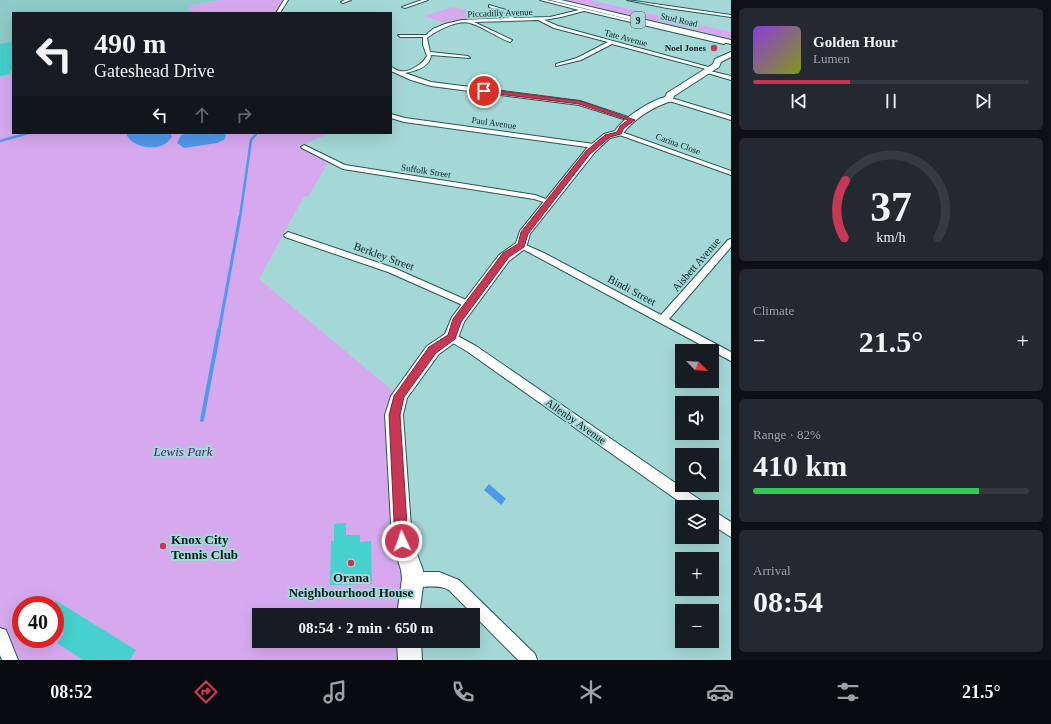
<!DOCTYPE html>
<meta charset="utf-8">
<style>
:root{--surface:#171b24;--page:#242831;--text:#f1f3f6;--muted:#9ea1a6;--line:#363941;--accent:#c83855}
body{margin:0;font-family:"Times New Roman",serif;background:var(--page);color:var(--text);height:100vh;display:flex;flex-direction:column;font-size:15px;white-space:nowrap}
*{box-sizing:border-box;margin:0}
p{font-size:13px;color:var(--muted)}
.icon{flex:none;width:22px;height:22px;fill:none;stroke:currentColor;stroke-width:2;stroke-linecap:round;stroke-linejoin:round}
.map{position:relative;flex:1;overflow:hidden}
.drawer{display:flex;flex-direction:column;gap:8px;padding:8px;background:#0d0f14;width:320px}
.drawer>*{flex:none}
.banner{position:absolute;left:12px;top:12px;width:380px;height:122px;border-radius:0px;box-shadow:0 4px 16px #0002;background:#171b24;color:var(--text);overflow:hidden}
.needle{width:26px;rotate:114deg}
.fabs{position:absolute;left:675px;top:344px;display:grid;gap:8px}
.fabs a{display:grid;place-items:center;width:44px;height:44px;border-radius:0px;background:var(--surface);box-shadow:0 4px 16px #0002;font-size:20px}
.speed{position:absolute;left:12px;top:596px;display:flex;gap:8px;font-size:20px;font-weight:700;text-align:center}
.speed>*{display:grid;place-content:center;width:52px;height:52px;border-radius:50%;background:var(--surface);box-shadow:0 4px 16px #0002;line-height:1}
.speed .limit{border:6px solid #d22;background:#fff;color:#111}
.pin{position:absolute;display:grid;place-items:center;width:34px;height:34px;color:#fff;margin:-17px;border:2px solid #fff;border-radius:50%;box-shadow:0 1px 4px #0007}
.me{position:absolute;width:44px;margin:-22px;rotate:357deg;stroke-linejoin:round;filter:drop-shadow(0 0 3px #0008)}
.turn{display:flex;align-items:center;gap:14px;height:84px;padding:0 16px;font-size:18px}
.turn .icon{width:52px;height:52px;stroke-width:2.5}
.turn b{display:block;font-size:28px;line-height:34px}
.lanes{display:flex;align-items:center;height:38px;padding:0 16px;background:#0003;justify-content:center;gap:20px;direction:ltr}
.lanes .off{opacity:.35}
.big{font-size:30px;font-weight:700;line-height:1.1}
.drawer .widget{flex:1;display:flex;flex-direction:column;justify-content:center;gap:6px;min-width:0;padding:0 14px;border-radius:6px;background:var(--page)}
.drawer .dial{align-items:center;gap:0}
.dial svg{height:104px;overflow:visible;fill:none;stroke:var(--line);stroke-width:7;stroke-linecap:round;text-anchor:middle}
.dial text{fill:var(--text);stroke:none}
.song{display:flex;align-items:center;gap:12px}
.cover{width:48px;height:48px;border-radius:6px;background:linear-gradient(135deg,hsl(270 70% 55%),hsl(70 70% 35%))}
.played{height:4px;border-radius:2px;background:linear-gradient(90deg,var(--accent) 35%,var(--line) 35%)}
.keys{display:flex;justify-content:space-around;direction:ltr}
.heat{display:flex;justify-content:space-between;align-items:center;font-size:22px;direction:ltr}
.charge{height:6px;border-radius:3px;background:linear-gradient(90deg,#34c759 82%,var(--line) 0)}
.trip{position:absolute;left:252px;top:608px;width:228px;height:40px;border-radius:0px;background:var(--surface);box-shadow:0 4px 16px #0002;font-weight:700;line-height:40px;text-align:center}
.tab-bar{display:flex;height:64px;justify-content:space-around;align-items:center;background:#090b0e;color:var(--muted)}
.tab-bar .icon{width:28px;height:28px}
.tab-bar .on{color:var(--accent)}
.tab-bar b{font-size:18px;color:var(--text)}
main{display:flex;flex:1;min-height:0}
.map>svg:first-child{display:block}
</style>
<main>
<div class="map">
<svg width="731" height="660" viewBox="0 0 731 660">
<rect width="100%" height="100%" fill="#a4d8d6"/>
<path fill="#8ecbc9" d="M0,0H220L190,6L201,13H13V75L0,77Z"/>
<g fill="#d6a9ee" fill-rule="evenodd">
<path d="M220,0H286L278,13H201L197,11L193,12L188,9L190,6Z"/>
<path d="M563,0H590L731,32V39Z"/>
<path d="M453,7L473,12H482L496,19L451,25L424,16Z"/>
<path d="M13,75V133H330L302,145L329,161L308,197L304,196L259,279L399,396L408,615H259V641H409L410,660H10L0,636V77ZM21,605H55V639H21Z"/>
</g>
<g fill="#4f98ec">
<path d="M126,133H170L172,137C170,139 168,142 165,144C154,151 130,147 126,133Z"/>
<path d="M190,133H224L226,134L225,139L217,143L184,148L177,143L181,135Z"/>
<path d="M489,484L506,499L501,505L484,490Z"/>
</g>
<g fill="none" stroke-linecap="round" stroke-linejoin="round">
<g stroke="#4f98ec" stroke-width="2.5">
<path d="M0,141L29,133"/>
<path d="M240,217L251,140L257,133"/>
</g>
<path stroke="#4f98ec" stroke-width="3" d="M219,331L240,216"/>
<path stroke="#4f98ec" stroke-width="4" d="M202,420L219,330"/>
</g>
<g fill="#46d0ce">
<path d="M13,42V70L9,71L10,74L0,76V44Z"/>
<path d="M346,523V535H360V542L371,541L372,584L330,585L331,541H334V524Z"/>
<path d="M55,600L136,650L130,660H83L57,643L64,633L55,627Z"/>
</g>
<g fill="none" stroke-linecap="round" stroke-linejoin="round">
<g stroke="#255756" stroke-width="2">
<g id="street">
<path d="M284,0H288L280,13H276Z"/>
<path d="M345,0H351L343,3L341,2Z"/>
<path d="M422,0H428L405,8L402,7Z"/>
<path d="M540,0H547L726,42L724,44L584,11L561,17L544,20L558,26L712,68L713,69L710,71L731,76V80L704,72L703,71L706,69L612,44L581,60L556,66V64L577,58L608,42L554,28L538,20L474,22L512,40L510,42C496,37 484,27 470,23C458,19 436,31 427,38L430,52L468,56L470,58L431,55C430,67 416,71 405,73L431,82L580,101L634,119V121H630L579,105L431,86L411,80L391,71V67C394,68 397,71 400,71C409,73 423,64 427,56L423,45V37H400L398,35H426L433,29L445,24L462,20L509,18L504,12L489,7V5L506,10L514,18L550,17L579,10Z"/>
<path d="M627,0L731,15V17L667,8Z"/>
<path d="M668,97L731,116V120L666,100V98Z"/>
<path d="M391,114L405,118L594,144L597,146L594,148L404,122L391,118Z"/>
<path d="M619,131L731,171V175L617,134L616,133Z"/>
<path d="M304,145L345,165L535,195L554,202L550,204L534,199L343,169L302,148L301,147Z"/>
<path d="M288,232L394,268L473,303L475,305L473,307H467L388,272L285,237L284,235Z"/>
<path d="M731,239V247L669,319L731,352V361L517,246L521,243L544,253L661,315L728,240Z"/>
<path d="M452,333L476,346L703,502L705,507H687L468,352L448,340L447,337L448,334Z"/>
<path d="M712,510L731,522V537L712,525Z"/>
<path d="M413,572H439L459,580L535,654L537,660H518L449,590C436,583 421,590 408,584L406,579L408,574Z"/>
<path d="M0,628L6,630L18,660H2L0,655Z"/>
</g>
</g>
<g stroke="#255756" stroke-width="2">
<g id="secondary">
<path d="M731,52V57L721,62L719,67L674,96L672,101C654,106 632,120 622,135L610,138L595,152L530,234L526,248L509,261L464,322L457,341L439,354L407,398L403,415L412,541L423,570L424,579L419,615H397L402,579L401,570L392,541L385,415L391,396L427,346L445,334L452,317L499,255L516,243L520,231L587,148L604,134L615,131C623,118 650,101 665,97L667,93L713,64L715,59Z"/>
<path d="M397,641H421L422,660H398Z"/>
</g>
</g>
<g stroke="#255756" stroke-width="2">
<path id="primary" d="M550,0H561L731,40V44Z"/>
</g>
<use href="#street" fill="#fff" fill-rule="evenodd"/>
<use href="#secondary" fill="#fff" fill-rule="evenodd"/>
<use href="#primary" fill="#fff" fill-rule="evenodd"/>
</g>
<path fill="#c83855" stroke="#822437" d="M484,89L580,101L635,120L624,128L621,134L610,137L590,154L528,234L524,247L509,257L461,322L455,339L436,353L404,397L400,415L408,541L406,545L402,547L397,545L395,541L389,415L394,396L429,347L448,335L453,319L503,253L518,244L521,232L586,151L605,135L617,132L620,126L628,120L579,104L482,92V90Z"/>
<g fill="#c83855" stroke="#a4d8d6" stroke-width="1.5">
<circle cx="714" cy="48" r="4"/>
<circle cx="163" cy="546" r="4"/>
<circle cx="351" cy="563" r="4"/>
</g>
<g text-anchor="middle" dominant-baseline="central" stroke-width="4" stroke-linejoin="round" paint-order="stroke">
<g font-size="9" fill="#0a1e1e" stroke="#a4d8d6">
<text transform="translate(500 13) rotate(-2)">Piccadilly Avenue</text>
<text transform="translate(679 20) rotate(13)">Stud Road</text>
<text transform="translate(626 38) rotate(15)">Tate Avenue</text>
<text transform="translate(494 123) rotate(8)">Paul Avenue</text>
<text transform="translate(678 144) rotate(20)">Carina Close</text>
<text transform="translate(426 171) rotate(9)">Suffolk Street</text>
</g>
<g font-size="9" font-weight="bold" fill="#0a1e1e" stroke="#a4d8d6" text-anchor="end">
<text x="706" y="48">Noel Jones</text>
</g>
<rect fill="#a4d8d6" stroke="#385655" stroke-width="1" x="631" y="12" width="14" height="16" rx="3"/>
<g font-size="10" font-weight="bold" fill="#0a1e1e">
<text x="638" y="20">9</text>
</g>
<g font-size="11" fill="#0a1e1e" stroke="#a4d8d6">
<text transform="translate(384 256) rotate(20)">Berkley Street</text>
<text transform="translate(696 264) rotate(-49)">Aisbett Avenue</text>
<text transform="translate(632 290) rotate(28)">Bindi Street</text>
<text transform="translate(576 421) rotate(35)">Allenby Avenue</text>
</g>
<g font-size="13" font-style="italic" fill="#51176a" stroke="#a4d8d6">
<text x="183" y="451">Lewis Park</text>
</g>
<g font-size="13" font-weight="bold" fill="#0a1e1e" stroke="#a4d8d6" text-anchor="start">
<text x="171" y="539">Knox City<tspan x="171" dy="15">Tennis Club</tspan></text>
<text x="351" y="577" text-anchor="middle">Orana<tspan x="351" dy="15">Neighbourhood House</tspan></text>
</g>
</g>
</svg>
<div class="fabs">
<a><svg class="needle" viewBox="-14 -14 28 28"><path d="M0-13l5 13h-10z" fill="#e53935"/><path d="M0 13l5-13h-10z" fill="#9ea1a6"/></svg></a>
<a><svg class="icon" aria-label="sound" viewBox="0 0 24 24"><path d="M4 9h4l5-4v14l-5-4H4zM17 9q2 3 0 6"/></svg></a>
<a><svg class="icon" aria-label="search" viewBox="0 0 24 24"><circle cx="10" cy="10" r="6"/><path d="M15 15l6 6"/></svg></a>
<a><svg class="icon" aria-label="layers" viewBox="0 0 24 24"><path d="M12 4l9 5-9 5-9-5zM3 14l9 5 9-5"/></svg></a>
<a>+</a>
<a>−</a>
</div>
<div class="speed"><div class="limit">40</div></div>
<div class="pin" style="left:484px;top:91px;background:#d93025"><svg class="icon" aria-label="arrive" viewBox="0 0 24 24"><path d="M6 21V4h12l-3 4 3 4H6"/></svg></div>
<svg class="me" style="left:402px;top:541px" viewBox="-20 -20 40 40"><circle r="17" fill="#c83855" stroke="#fff" stroke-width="3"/><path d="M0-11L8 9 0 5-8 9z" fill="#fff"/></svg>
<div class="trip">08:54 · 2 min · 650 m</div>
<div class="banner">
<div class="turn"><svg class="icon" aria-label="left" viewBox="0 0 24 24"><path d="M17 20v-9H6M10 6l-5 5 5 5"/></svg><div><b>490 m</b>Gateshead Drive</div></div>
<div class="lanes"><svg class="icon" aria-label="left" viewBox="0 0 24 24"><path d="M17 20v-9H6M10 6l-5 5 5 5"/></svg><svg class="icon off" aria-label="ahead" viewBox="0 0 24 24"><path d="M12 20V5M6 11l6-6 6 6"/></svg><svg class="icon off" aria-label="right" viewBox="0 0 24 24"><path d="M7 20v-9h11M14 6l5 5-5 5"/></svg></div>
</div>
</div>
<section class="drawer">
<div class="widget">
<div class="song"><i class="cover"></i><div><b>Golden Hour</b><p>Lumen</p></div></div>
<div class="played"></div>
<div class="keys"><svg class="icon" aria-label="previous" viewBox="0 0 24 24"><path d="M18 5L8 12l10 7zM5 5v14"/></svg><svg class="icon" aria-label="pause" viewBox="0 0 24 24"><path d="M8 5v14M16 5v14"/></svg><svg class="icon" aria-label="next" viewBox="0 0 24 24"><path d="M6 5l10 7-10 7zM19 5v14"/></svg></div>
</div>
<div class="widget dial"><svg viewBox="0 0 100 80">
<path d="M14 69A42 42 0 1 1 86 69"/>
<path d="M14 69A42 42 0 0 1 15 25" stroke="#c83855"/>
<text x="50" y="56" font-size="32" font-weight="700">37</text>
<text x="50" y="72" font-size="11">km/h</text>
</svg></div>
<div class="widget"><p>Climate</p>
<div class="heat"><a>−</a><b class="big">21.5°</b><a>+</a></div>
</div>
<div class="widget"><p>Range · 82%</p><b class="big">410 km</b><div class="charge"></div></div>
<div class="widget"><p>Arrival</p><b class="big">08:54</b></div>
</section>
</main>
<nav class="tab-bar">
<b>08:52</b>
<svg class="icon on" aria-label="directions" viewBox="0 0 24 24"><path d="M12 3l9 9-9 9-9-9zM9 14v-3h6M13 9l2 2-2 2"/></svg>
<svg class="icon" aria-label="music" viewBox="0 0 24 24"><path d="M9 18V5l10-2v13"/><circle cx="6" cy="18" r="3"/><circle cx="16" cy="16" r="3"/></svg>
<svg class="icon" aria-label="phone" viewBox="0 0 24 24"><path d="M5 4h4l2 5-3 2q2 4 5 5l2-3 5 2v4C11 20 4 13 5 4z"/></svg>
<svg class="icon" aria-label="climate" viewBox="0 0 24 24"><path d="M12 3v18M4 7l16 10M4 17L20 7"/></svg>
<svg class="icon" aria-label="car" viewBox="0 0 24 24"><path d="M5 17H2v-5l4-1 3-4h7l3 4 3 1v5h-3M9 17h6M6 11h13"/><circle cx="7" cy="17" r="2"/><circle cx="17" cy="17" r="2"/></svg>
<svg class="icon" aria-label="filters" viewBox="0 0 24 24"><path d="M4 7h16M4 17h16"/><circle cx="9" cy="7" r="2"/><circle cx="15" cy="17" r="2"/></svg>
<b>21.5°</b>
</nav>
